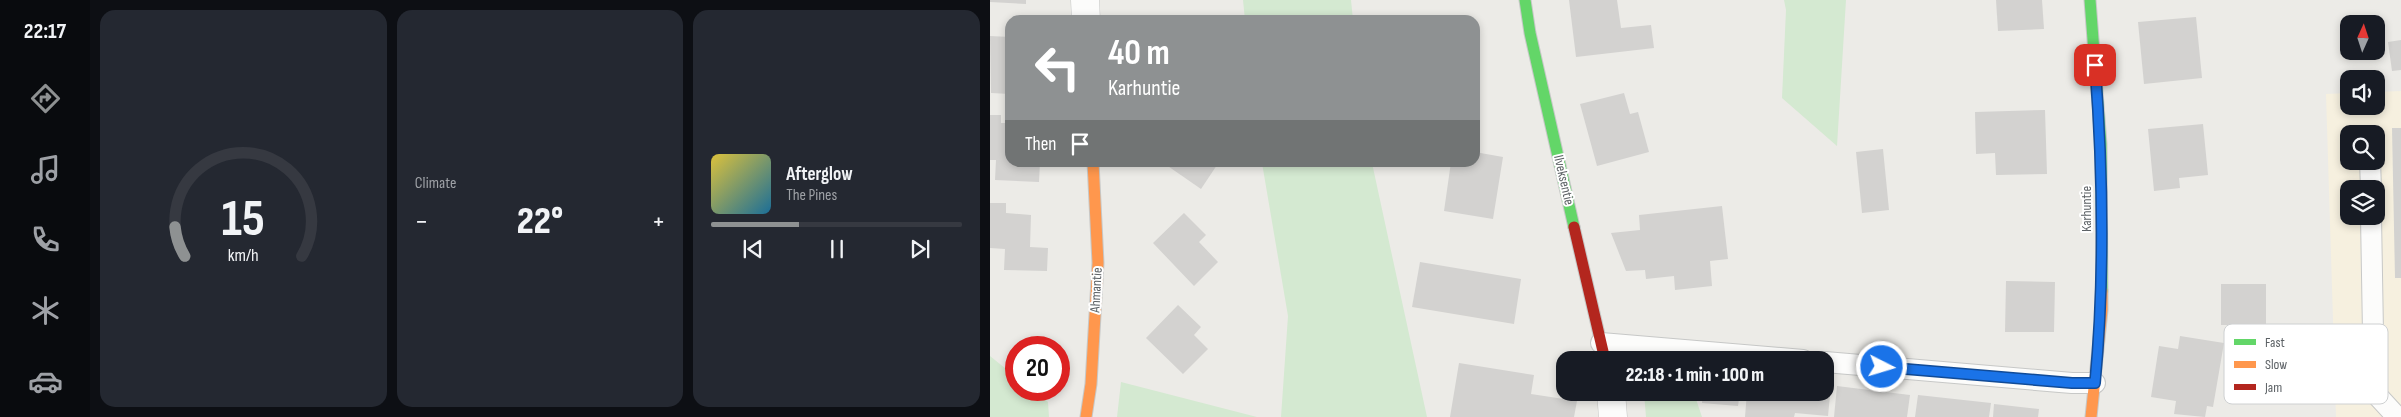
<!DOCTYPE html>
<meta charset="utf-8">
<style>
:root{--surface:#171b24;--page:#242831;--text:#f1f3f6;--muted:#9ea1a6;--line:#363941;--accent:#8e9192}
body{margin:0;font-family:"Sofia Sans Condensed",sans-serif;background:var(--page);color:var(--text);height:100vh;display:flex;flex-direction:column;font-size:19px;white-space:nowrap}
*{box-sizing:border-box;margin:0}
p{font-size:16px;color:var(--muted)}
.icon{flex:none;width:28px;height:28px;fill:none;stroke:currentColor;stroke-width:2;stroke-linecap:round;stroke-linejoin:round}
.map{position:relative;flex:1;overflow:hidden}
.side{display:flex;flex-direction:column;gap:10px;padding:10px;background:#0d0f14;width:900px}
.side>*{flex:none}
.guide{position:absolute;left:15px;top:15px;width:475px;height:152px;border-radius:15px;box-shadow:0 2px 8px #0003;background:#8e9192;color:#fff;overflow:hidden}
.needle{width:32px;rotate:3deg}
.buttons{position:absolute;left:1350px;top:15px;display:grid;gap:10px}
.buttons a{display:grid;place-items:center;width:45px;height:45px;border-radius:10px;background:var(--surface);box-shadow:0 2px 8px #0003;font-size:25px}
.speed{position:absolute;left:15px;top:336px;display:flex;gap:10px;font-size:25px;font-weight:700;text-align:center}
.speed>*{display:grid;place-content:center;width:65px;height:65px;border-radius:50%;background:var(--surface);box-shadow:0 2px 8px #0003;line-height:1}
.speed .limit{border:8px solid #d22;background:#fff;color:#111}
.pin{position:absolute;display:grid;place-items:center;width:42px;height:42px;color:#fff;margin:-21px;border-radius:10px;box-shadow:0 2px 8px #0006}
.me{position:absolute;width:55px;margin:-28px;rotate:95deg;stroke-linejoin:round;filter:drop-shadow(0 0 4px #0008)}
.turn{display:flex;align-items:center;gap:18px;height:105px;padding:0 20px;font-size:22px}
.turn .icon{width:65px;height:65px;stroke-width:2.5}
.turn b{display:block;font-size:35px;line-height:42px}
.then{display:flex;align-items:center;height:48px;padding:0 20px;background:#0003;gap:10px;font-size:19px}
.big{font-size:38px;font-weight:800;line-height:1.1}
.side .card{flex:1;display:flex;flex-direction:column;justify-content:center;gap:8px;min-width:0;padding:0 18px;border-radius:15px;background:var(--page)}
.side .dial{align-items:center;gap:0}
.dial svg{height:130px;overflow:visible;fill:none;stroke:var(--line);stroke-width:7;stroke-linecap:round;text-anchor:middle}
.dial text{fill:var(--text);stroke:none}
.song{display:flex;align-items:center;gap:15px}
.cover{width:60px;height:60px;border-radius:8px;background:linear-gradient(135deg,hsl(50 70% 55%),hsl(200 70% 35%))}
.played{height:5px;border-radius:2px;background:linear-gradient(90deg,var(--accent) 35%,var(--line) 35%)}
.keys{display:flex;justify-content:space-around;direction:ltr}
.heat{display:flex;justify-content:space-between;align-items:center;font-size:28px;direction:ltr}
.side .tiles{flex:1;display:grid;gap:10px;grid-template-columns:repeat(3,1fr)}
.trip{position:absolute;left:566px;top:351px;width:278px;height:50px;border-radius:15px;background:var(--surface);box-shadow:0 2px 8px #0003;font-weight:800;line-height:50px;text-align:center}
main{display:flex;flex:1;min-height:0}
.tab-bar{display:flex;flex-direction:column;width:90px;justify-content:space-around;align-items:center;background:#090b0e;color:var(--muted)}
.tab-bar .icon{width:35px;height:35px}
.tab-bar .selected{color:var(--accent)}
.tab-bar b{font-size:22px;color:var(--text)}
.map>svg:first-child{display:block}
</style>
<main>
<nav class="tab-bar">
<b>22:17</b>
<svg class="icon selected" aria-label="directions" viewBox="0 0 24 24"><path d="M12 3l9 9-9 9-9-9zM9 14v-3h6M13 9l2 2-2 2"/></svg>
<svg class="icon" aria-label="music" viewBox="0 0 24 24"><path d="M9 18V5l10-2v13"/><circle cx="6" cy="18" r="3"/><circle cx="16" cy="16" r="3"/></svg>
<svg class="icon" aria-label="phone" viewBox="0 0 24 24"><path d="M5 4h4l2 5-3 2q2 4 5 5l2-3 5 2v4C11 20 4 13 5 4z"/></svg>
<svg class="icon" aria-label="climate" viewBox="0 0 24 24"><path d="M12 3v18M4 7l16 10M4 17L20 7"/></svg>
<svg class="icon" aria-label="car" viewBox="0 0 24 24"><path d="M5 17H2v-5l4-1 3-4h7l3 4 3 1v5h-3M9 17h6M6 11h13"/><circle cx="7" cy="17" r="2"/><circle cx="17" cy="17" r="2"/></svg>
</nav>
<section class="side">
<div class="tiles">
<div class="card dial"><svg viewBox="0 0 100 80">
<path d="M14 69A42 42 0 1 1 86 69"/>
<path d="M14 69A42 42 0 0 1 8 51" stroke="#8e9192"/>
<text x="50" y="56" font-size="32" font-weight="700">15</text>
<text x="50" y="72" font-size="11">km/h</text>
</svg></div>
<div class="card"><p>Climate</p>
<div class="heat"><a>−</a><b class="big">22°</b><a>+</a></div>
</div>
<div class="card">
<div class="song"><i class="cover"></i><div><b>Afterglow</b><p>The Pines</p></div></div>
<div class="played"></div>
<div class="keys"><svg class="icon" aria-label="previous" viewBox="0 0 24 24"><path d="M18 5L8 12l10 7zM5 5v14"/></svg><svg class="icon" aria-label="pause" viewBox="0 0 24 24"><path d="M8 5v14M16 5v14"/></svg><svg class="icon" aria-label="next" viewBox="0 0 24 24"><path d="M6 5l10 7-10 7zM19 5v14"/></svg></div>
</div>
</div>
</section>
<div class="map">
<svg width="1411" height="417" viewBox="0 0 1411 417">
<rect width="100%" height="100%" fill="#ecebe7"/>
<path fill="#f6f0df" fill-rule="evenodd" d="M1411,91V417H1346L1336,94L1359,93V106H1386V92ZM1359,134H1386V161H1359ZM1359,189H1386V216H1359Z"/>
<g fill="#d4e9d1">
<path d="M253,0H361L363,20H255Z"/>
<path d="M794,0H856L847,146L792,98L796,10Z"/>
<path d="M272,163H382L437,417H291L298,316Z"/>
<path d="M0,356L26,377V390H43L58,402L59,417H0Z"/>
<path d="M131,382L267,417H127Z"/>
<path d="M654,393H704L712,417H656Z"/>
</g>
<g fill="#d3d2d0">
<path d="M0,0H36V4L0,2Z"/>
<path d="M579,0H627L631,28L661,25L664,48L586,57Z"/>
<path d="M1006,0H1052L1054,29L1008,31Z"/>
<path d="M1206,17L1212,78L1154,84L1148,22Z"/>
<path d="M0,36L20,37V94L1,93Z"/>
<path d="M1411,40V70L1402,71L1398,42Z"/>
<path d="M634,93L640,114L648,112L659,152L607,166L590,104Z"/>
<path d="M1055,110L1057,174L1006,175L1005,153L986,154L985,112Z"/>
<path d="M0,115H11V123H20V162H50L49,182L5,180L6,160H0Z"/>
<path d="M1213,124L1218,175L1189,178L1190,188L1164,191L1158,129Z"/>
<path d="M1402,128H1411V278H1405Z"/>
<path d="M893,149L899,210L872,213L866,152Z"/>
<path d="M485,152L513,157L503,219L454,211L461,162H485Z"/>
<path d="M172,162H229L211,189Z"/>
<path d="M0,203H16V213L41,215L40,247L58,248L57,271L14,270L15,249L0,248Z"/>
<path d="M732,206L738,259L720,261L722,286L685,290L684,276L656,279L655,270L636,271L621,233L650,230L649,215Z"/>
<path d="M194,213L216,235L209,242L228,262L204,286L163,243Z"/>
<path d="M430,262L531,279L524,324L422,307Z"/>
<path d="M1016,281L1065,282L1064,332H1015Z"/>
<rect x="1231" y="284" width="45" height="41"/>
<path d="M188,305L211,327L204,335L218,349L193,374L156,338Z"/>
<path d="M1190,336L1234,343L1223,407L1217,406L1215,417L1184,414L1186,401L1161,397L1169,346L1188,349Z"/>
<path d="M469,363L544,375L541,394L587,401L584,417H460Z"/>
<path d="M835,384L841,385L838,416L805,413L804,417H755L757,392H835Z"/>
<path d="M847,386L920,395L917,417H844Z"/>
<path d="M713,392H750L748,406L712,403Z"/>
<path d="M928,395L1001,403L999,417H925Z"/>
<path d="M1004,404L1049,409L1048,417H1003Z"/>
</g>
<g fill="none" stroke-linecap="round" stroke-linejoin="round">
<g stroke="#c7c8c7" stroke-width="22">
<g id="lane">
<path d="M1380,161L1381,189"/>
<path d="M1381,216L1384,392L1407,417"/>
<path d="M611,343L813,360"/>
<path d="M835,362L1082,383H1105"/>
</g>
</g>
<g stroke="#c7c8c7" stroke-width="29">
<g id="street">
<path d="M95,0L96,20"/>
<path d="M621,392L623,417"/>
</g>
</g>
<g stroke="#c7c8c7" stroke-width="13">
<g id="fast">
<path d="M535,0L540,33L584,227"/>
<path d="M1100,0L1111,144L1112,291"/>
</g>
</g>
<g stroke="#c7c8c7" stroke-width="13">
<g id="slow">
<path d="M96,417L101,384L108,263L103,162"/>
<path d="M1101,417L1112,310V291"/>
</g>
</g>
<g stroke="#c7c8c7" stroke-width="13">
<path id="jam" d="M584,227L615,360"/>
</g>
<use href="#lane" stroke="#fcfcfb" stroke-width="20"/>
<use href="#street" stroke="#fcfcfb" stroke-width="28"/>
<use href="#fast" stroke="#63d668" stroke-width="11"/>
<use href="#slow" stroke="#ff974d" stroke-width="11"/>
<use href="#jam" stroke="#b3261e" stroke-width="11"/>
</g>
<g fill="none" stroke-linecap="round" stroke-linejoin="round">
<g stroke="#114b97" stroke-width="12">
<path id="route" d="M892,367L1082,383H1105C1115,277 1113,171 1105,65"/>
</g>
<use href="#route" stroke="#1a73e8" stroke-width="9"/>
</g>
<g text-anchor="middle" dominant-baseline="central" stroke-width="4" stroke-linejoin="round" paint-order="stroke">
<g font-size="14" fill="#5c6165" stroke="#fff">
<text transform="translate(574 180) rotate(77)">Ilveksentie</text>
<text transform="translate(1096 209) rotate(-90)">Karhuntie</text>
<text transform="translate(106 290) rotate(-87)">Ahmantie</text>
</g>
</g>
<rect x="1234" y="324" width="164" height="80" rx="8" fill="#fff" stroke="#ced0d1" stroke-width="1"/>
<rect x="1244" y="339" width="22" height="6" fill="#63d668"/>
<rect x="1244" y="361" width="22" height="7" fill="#ff974d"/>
<rect x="1244" y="384" width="22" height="6" fill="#b3261e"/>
<g font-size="14" fill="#5c6165">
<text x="1275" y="347">Fast</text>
<text x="1275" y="369">Slow</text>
<text x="1275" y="392">Jam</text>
</g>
</svg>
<div class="buttons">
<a><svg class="needle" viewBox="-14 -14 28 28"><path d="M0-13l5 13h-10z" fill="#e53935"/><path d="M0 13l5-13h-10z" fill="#9ea1a6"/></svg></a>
<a><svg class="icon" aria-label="sound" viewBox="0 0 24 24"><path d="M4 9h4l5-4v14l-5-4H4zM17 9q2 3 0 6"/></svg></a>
<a><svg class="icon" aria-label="search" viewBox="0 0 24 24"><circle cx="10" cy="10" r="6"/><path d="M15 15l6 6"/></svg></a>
<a><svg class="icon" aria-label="layers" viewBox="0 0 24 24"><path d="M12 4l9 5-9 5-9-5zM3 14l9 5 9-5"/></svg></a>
</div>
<div class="speed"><div class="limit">20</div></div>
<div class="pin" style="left:1105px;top:65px;background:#d93025"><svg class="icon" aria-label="arrive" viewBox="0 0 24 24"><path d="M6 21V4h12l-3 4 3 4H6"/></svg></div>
<svg class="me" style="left:892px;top:367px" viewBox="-20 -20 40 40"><circle r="17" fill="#1a73e8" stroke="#fff" stroke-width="3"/><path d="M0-11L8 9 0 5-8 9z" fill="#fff"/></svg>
<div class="trip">22:18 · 1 min · 100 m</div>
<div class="guide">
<div class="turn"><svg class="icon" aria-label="left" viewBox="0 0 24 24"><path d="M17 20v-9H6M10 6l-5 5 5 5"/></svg><div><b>40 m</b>Karhuntie</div></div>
<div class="then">Then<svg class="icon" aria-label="arrive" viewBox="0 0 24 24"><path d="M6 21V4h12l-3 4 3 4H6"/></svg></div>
</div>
</div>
</main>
